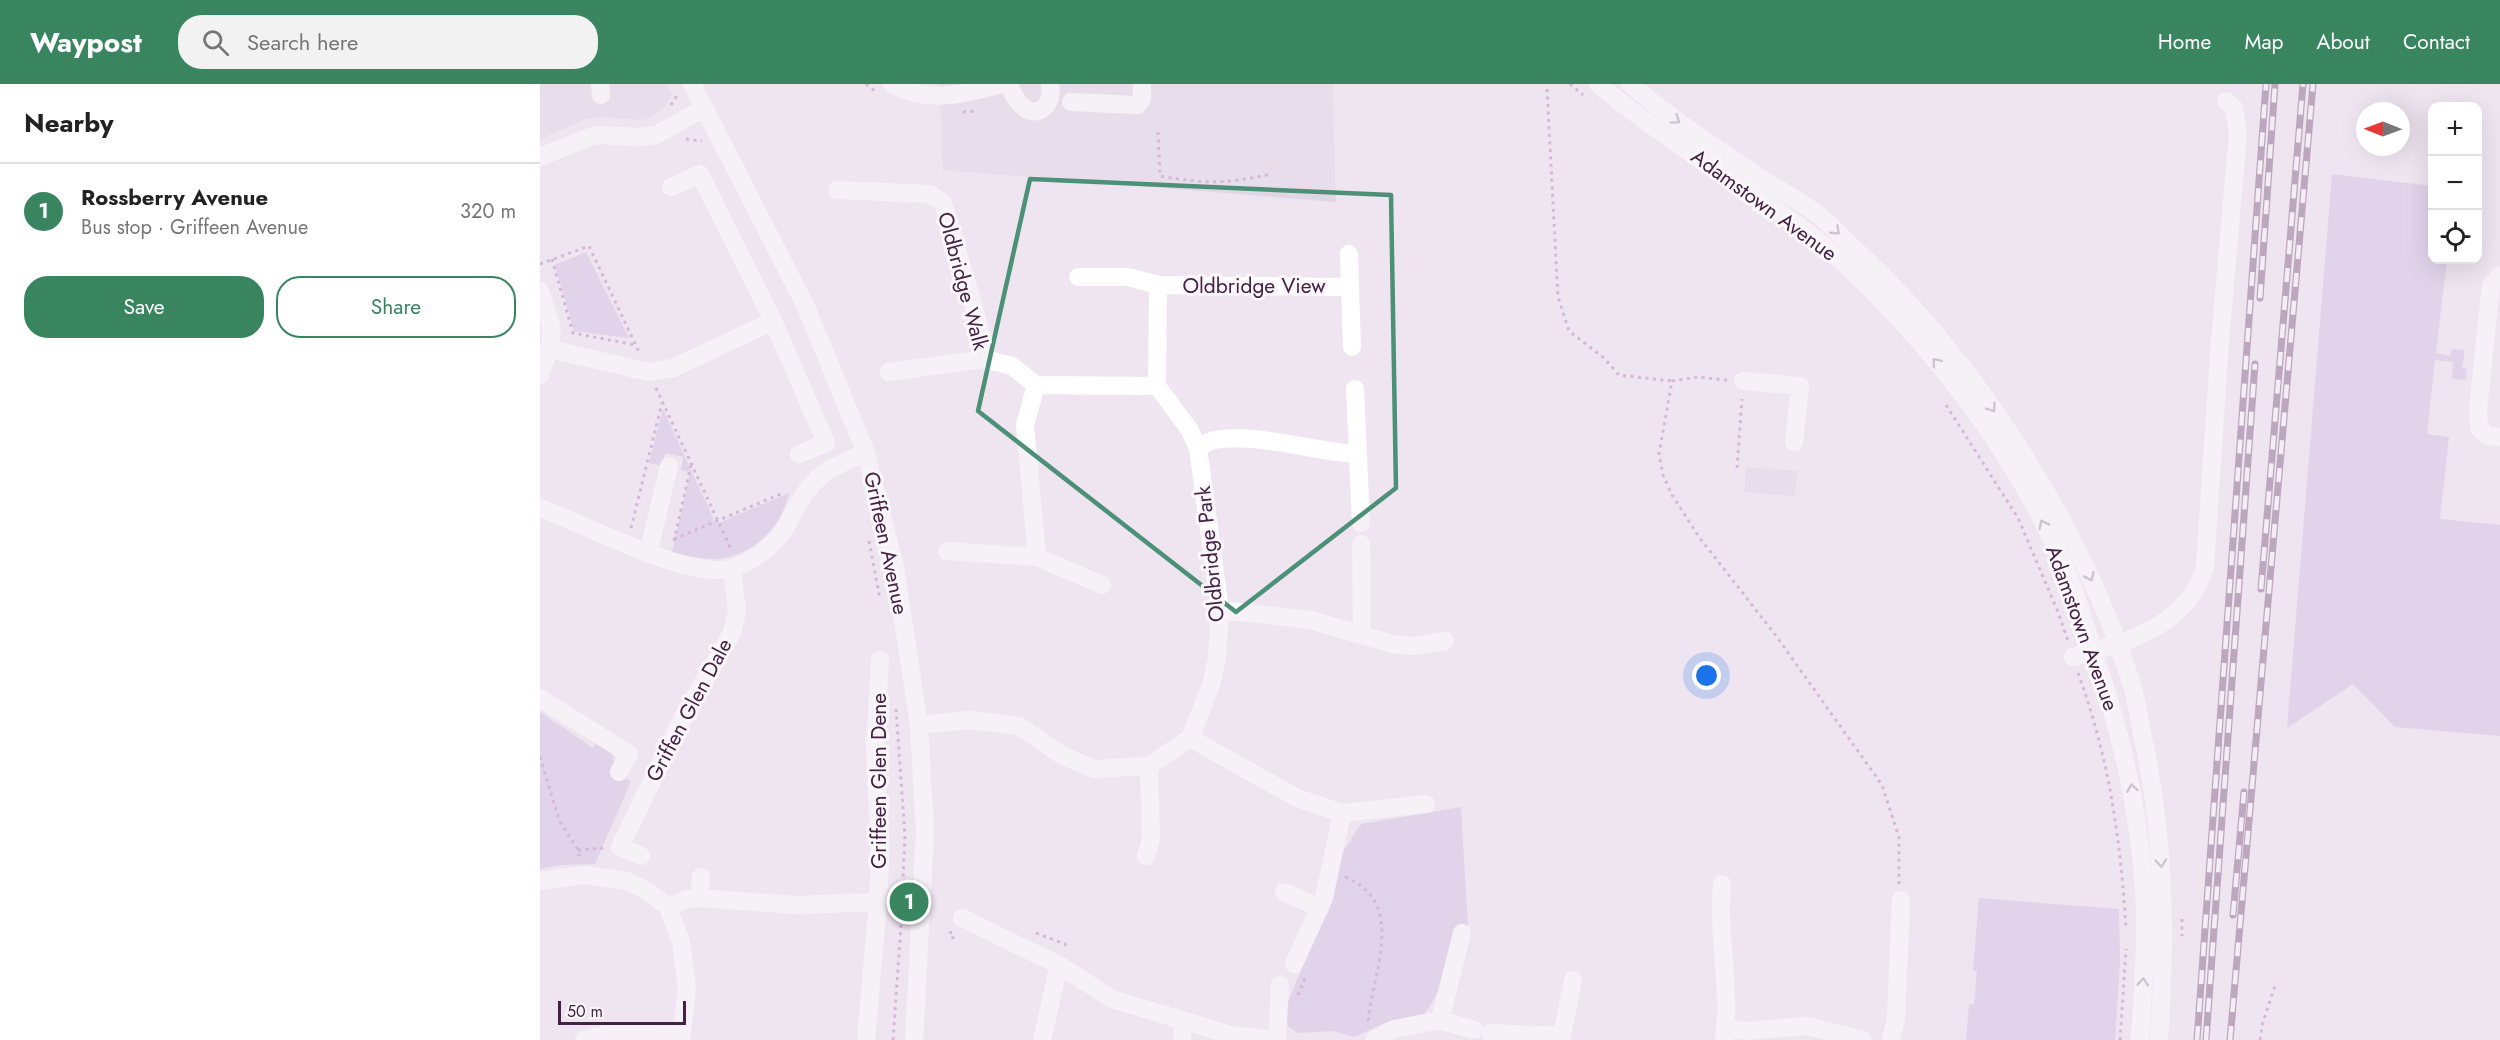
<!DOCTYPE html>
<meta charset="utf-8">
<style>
body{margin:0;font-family:Jost,sans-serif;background:#f2f2f2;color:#222}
.controls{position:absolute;right:18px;top:18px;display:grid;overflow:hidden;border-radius:12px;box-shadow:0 6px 24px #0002}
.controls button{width:54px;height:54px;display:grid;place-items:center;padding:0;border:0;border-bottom:2px solid #e0e0e0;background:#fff;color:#222;font:30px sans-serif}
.compass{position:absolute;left:1816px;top:18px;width:54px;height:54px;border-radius:50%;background:#fff;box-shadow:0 6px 24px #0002;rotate:271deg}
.scale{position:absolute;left:18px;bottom:15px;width:128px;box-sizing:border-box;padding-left:6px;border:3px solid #442145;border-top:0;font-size:16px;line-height:21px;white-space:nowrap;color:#442145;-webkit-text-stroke:4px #faf7fb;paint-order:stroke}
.you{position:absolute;left:1167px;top:592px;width:21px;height:21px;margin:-15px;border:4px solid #fff;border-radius:50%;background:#1a73e8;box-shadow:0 0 0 9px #1a73e833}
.badge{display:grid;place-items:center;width:39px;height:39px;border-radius:50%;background:#388560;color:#fff;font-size:20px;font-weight:700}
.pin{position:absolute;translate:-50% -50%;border:3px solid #fff;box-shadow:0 2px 6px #0006}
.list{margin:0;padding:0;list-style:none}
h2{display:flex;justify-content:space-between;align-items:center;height:78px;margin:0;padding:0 24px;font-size:26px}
h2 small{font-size:20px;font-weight:400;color:#767676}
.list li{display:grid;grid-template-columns:39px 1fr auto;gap:18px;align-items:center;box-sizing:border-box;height:96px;padding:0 24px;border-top:2px solid #e0e0e0}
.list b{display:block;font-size:22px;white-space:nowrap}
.list p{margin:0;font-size:20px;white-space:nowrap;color:#767676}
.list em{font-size:20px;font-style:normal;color:#767676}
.actions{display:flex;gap:12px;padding:18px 24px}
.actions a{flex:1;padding:14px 0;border:2px solid #388560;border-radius:24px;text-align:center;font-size:21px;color:#388560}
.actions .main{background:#388560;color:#fff}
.icon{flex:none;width:33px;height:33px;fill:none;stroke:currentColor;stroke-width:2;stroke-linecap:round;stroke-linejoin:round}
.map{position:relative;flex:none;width:1960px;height:956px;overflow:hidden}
header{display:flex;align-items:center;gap:36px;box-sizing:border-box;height:84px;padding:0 30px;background:#388560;color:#fff}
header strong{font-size:28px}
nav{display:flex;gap:33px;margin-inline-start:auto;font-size:21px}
.search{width:420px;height:54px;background:#f2f2f2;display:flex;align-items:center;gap:15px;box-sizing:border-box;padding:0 21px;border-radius:24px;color:#767676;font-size:22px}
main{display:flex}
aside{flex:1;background:#fff}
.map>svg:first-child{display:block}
.built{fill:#e1d6e4}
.green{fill:#d1bce3}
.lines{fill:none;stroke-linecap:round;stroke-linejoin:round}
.path{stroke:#b482b7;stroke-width:3;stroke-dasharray:3 4.5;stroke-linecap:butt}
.minor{stroke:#fff;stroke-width:18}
.rail-casing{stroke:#7f5c80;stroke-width:7}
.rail{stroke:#faf7fb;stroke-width:4.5;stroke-dasharray:14;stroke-linecap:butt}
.oneway{stroke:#ab9bab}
.marked{fill:none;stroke:#4c9078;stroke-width:4.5;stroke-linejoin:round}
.labels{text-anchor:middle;stroke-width:6;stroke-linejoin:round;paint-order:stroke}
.street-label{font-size:21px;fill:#442145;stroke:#faf7fb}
</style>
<header>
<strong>Waypost</strong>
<div class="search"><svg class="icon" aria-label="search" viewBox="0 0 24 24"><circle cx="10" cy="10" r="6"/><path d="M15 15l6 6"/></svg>Search here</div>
<nav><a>Home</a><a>Map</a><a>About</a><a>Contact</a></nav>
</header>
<main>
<aside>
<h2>Nearby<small></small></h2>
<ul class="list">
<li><span class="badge">1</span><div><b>Rossberry Avenue</b><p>Bus stop · Griffeen Avenue</p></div><em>320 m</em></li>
</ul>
<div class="actions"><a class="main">Save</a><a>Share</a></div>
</aside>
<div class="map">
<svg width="1960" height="956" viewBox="0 0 1960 956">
<rect width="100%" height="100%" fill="#eee5f0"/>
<!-- built -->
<path class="built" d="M0,0H127L132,11L125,22L114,32L103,36L64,33L47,35L0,55Z
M399,0H793L796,118L403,86Z
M1206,383L1257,387L1255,412L1204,408Z"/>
<!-- green -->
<path class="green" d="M1792,90L1892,102V176H1926L1924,178L1907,176L1896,269L1910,272L1912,265L1925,266L1922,284L1927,285L1926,296L1912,295L1913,278L1895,276L1887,350L1909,353L1900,435L1960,441V652L1855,643L1813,600L1747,644Z
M46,168L89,254L34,247L15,181Z
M123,325L176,440L249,409C242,441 217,468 184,474C169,477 148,472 132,469L150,388L141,386L143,373L125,369L123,382L109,379Z
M0,628L53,664L59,656L72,666L74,678L71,687L91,697L55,780L21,781L0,785Z
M921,723L929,860L913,862L904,898L884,931L845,939L814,953L793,947L758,949L746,941L745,925L767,872L799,774L821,740Z
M1439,814L1579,825L1580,877L1575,956H1426L1429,921L1434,920L1437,887L1433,886Z"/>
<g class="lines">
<!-- path -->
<path class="path" d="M326,0L336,8
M1030,0L1043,11
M1007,5L1018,213L1029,247L1064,274L1079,291L1132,297
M131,21L138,10
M423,28L437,27
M618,48L620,92C666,100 686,100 731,90
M146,55L162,57
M12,175L33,249L96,261
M0,180L49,162L99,268
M1187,296L1158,293L1132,297L1119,370L1123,391L1132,411L1159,453L1237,553L1342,701L1359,753V800
M116,304L192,467
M1406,321L1478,434L1518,528L1528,557
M1197,384L1202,315
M91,444L122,319
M134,455L243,409
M134,457L151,381
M329,457L340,515
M1538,589C1569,673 1581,757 1586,846
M356,625L365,752L362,817
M0,673L19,736L38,766L40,775
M38,766L63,764
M805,793C869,819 831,892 828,940
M1642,835V852
M411,847L410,853L418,855
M496,849L525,860L527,866
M758,911L766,892
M353,956L361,841
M1580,956L1586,865
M1720,956L1723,938L1736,899"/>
<!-- minor -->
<path class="minor" d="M60,0L61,11
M152,0L266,223L326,369L355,483L379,641L385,748L374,956
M352,0C389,20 423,10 462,0
M468,0C472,7 475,16 482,22C499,37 514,19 510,0
M1058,0C1094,30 1133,57 1172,83C1217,113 1264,142 1304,179C1396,266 1476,370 1526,486C1538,513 1545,542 1554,570C1579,642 1597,715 1603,792C1608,846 1603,902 1600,956
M1090,0C1131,35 1177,65 1222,95C1241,107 1263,119 1281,133C1294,144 1306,157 1319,169C1437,279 1542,443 1591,598C1596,614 1599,632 1602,649C1625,751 1626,853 1619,956
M531,18L597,21L602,15V0
M0,73L55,51L101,53L116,51L164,24
M131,103L160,90L233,237L286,359L259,370
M297,106L390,110L403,119L439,241L444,275
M1960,191L1951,201L1938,325L1939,344L1948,352L1960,353
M538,193H588L618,201L617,302
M618,201L810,203L809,170
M810,203L812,263
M0,207L12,245L9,265L109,288L133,284L233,237
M349,288L444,275L472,282L496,301
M0,291L9,265
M1203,297L1260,302L1254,358
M496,301L485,341L497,473
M815,305L821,439
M658,364C663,361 669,357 674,356C716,348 773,368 818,370
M0,424C43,439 152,498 193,484C210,479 230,464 241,450C249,440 253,426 261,415C281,385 295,382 326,369
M821,460L822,551
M407,467L497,473L562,501
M108,470L129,382
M680,526L771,536L852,560L873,562L905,557
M1533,573C1587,558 1647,543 1665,483L1680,257L1698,50L1694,24L1686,17
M0,614L89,670L79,688
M379,641L429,636L479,642L523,672L554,685L609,682L650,654L671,601L677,574L680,526L658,364L649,345L617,302L496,301
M650,654L757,714L802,729L886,720
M101,772L80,763L143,633L192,549L197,528L192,485
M606,772L611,755L609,682
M0,797L44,791L87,797L109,808L128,823L141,858L147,905L141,956
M1182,800C1177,852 1191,904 1184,956
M744,808L780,824
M159,814L161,793
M128,823L147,815L159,814L256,821L338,818
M422,834L519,881L572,915L691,951L735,956
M754,880L784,814L802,729
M900,936L934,946
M1186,944L1205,947L1267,942L1323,956
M950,949L1022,952
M44,956C78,944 106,949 141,952
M326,956L338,818L340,779L335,662L340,576
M502,956L519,881
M642,956L643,938
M737,956L740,901
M834,956L854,945L900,936L922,849
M1021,956L1033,896
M1351,956L1356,934L1361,816"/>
<!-- rail casing -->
<g class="rail-casing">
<path id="rail" d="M1720,214L1735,0
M1721,505L1763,0
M1693,831L1704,708
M1657,956L1726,0
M1666,956L1715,280
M1690,956L1773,0"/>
</g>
<!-- rail -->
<use href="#rail" class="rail"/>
</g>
<!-- one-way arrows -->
<defs><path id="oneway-chevron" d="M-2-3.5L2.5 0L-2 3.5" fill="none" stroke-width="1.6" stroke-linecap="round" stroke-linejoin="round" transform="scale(1.5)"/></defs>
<g class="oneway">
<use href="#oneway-chevron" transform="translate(1136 36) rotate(35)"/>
<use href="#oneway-chevron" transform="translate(1296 147) rotate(43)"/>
<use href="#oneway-chevron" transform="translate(1396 278) rotate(-130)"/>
<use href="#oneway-chevron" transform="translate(1452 324) rotate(55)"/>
<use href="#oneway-chevron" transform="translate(1503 440) rotate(-116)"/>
<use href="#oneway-chevron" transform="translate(1550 493) rotate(66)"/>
<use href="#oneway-chevron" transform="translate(1592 704) rotate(-100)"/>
<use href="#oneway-chevron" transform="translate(1621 779) rotate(85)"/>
<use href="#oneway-chevron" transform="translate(1603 898) rotate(-86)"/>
</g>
<!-- marked area -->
<path d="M0 0H1960V956H0ZM490,95L851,111L856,404L696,528L438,327Z" fill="#eee5f0" fill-opacity=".55" fill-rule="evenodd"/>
<path class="marked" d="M490,95L851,111L856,404L696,528L438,327Z"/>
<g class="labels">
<!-- street labels -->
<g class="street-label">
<text transform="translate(1224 121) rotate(36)" y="7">Adamstown Avenue</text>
<text transform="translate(423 197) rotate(75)" y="7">Oldbridge Walk</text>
<text x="714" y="209">Oldbridge View</text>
<text transform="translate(346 459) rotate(78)" y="7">Griffeen Avenue</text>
<text transform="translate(670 470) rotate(-96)" y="7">Oldbridge Park</text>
<text transform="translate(1542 544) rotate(70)" y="7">Adamstown Avenue</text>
<text transform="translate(149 626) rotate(-62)" y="7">Griffen Glen Dale</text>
<text transform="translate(339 697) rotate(-90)" y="7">Griffeen Glen Dene</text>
</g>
</g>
</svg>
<div class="controls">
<button>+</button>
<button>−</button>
<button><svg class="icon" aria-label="locate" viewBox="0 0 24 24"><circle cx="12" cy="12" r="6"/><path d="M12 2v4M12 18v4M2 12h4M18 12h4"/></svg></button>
</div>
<svg class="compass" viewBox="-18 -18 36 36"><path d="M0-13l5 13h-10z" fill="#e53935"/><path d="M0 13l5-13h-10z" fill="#767676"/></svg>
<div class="scale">50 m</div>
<div class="you"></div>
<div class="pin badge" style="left:369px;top:818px">1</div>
</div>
</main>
